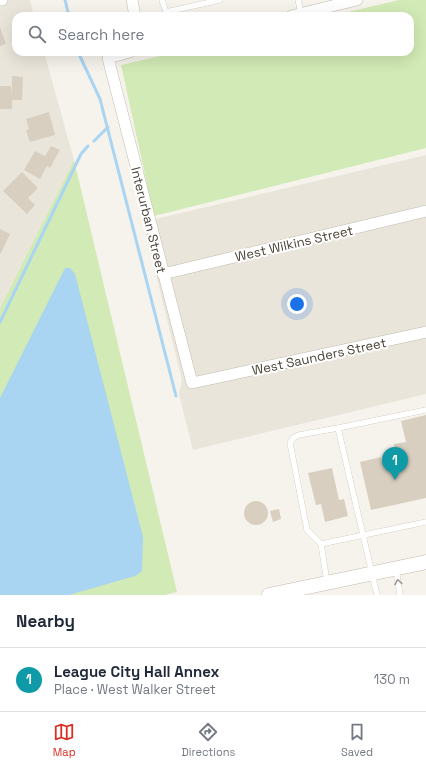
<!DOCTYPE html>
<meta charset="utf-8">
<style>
body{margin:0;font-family:"Space Grotesk",sans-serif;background:#f2f2f3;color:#1f2937}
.you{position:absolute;left:297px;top:304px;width:14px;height:14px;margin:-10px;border:3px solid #fff;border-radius:50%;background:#1a73e8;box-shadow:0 0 0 6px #1a73e833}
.badge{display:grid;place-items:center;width:26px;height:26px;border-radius:50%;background:#d93025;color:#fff;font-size:13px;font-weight:700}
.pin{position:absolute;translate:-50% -33px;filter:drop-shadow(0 1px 2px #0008)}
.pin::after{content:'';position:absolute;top:21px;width:14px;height:12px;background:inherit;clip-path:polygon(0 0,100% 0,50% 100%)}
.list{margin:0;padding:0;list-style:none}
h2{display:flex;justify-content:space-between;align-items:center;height:52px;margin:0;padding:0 16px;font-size:17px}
h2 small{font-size:13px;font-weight:400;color:#747a83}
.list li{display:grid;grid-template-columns:26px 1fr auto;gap:12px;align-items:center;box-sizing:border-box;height:64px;padding:0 16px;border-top:1px solid #e0e1e3}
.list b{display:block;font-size:15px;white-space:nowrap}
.list p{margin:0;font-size:13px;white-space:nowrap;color:#747a83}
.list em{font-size:13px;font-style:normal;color:#747a83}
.icon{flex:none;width:22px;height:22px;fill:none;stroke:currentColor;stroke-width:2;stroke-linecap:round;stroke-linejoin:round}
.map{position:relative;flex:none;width:426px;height:595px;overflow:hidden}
.search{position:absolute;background:#fff;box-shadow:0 4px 16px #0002;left:12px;right:12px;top:12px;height:44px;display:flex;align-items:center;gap:10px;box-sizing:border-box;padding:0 14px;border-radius:12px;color:#747a83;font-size:15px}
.sheet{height:116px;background:#fff}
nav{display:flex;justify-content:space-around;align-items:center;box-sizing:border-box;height:56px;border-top:1px solid #e0e1e3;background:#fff;font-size:11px;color:#747a83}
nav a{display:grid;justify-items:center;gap:2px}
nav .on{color:#d93025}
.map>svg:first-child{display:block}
.residential{fill:#eae5da}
.green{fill:#d2eab5}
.water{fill:#a9d4f2}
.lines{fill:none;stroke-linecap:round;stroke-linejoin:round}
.stream{stroke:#a9d4f2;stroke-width:3}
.building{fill:#d8cfc1}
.service-casing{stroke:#c2bbae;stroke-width:6}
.minor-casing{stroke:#c2bbae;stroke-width:12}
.tertiary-casing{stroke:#c2bbae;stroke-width:15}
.service{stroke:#fff;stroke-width:5.5}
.minor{stroke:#fff;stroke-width:11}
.tertiary{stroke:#fff;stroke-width:14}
.oneway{stroke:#9c9892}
.labels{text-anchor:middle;stroke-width:4;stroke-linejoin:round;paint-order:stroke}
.street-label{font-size:13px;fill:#4b4439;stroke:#fff}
</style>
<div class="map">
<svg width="426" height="595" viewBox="0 0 426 595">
<rect width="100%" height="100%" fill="#f6f3ec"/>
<!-- residential -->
<path class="residential" d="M0,0H30L34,16H16V52H44L74,160L0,308Z
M426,155V394L193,450L179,394L182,380L143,222Z"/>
<!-- green -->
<path class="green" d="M399,0H426V148L154,216L121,65L178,52H410V16H331Z
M74,160L177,592L165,595H2L0,593V308Z"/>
<!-- water -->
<path class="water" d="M65,268H70L75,274L143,537L142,571L135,576L69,595H0V398Z"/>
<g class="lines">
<!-- stream -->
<path class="stream" d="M65,0L69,16
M78,52L100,99L176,396
M94,141L108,127
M0,322L81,154L88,146"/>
</g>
<!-- building -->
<path class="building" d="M0,27L6,44L0,46Z
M12,76L23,77L22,100H12V109H0V86H11L12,95Z
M49,112L55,135L30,142L26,130L29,129L26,119Z
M51,146L60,150L50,168L47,166L40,179L24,170L35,151L45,156Z
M22,172L38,188L28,198L35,205L27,214L3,191Z
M0,229L10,234L1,253H0Z
M426,415V498L371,510L360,462L381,457L382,462L397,459L394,444L406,442L401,421Z
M332,468L339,500L344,499L348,516L325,522L321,504L316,505L308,473Z
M244 513a12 12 0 1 1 24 0a12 12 0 1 1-24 0Z
M279,509L281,519L273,522L270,511Z"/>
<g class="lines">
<!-- service casing -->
<g class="service-casing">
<path id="service" d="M162,0L166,12L220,0
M298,0L301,13
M321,544L307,530L290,443L293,438L299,435L338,428
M396,569L400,595
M327,582L321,544L426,522
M377,595L338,428L426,410"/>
</g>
<!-- minor casing -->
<g class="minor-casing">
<path id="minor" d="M0,0H2
M132,0L135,16
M291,16L357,0
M130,52L108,58L192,383L426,332
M163,274L426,211"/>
</g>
<!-- tertiary casing -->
<g class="tertiary-casing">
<path id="tertiary" d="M269,595L426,562"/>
</g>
<!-- service -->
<use href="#service" class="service"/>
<!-- minor -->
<use href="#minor" class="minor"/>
<!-- tertiary -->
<use href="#tertiary" class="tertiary"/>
</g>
<!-- one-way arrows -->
<defs><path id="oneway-chevron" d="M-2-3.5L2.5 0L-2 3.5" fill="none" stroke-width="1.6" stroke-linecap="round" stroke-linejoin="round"/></defs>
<use class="oneway" href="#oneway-chevron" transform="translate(398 582) rotate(-99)"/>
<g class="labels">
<!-- street labels -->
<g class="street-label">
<text transform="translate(149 220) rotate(76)" y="5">Interurban Street</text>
<text transform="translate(294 243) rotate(-13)" y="5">West Wilkins Street</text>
<text transform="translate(319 356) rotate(-12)" y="5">West Saunders Street</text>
</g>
</g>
</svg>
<div class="you"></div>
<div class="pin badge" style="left:395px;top:480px;background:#0f9aa8">1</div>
<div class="search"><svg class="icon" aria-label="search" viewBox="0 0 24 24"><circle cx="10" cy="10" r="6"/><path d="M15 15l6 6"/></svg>Search here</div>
</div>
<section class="sheet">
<h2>Nearby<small></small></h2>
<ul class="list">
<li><span class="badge" style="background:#0f9aa8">1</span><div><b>League City Hall Annex</b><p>Place · West Walker Street</p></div><em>130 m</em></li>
</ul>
</section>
<nav>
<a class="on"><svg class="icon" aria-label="map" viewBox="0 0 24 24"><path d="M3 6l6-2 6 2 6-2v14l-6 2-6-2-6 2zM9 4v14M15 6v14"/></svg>Map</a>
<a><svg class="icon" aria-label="directions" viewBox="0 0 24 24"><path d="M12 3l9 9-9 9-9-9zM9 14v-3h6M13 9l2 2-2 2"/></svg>Directions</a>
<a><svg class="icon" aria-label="saved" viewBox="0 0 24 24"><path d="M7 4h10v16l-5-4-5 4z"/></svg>Saved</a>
</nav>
